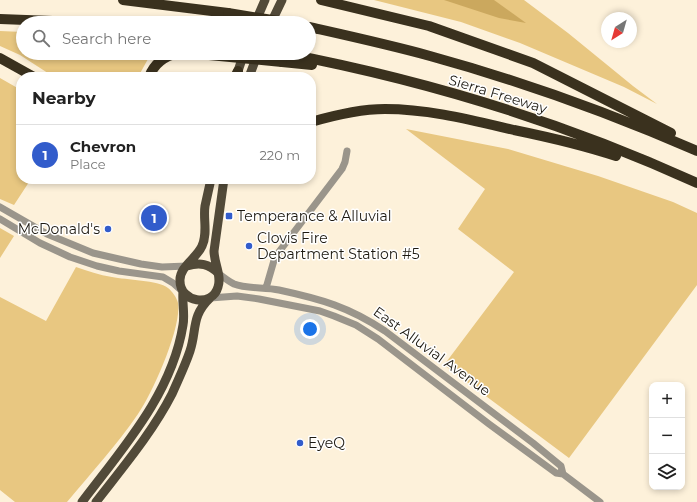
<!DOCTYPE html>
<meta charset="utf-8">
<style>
body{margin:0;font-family:Montserrat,sans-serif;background:#f2f2f2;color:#222}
.controls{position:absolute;right:12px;bottom:12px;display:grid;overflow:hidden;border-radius:8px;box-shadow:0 2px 6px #0003}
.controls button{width:36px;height:36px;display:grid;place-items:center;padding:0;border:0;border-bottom:1px solid #e0e0e0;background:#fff;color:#222;font:20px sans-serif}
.compass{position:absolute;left:601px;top:12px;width:36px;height:36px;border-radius:50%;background:#fff;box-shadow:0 2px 6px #0003;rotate:217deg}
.you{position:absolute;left:310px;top:329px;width:14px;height:14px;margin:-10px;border:3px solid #fff;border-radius:50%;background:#1a73e8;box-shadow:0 0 0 6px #1a73e833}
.badge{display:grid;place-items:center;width:26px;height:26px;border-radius:50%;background:#325ccb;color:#fff;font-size:13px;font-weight:700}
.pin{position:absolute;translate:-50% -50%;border:2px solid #fff;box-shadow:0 1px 4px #0006}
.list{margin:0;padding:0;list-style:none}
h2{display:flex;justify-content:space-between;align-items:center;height:52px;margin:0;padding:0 16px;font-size:17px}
h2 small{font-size:13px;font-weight:400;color:#767676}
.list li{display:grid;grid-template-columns:26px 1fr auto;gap:12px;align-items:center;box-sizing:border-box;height:60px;padding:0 16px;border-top:1px solid #e0e0e0}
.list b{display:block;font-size:15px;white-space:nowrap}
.list p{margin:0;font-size:13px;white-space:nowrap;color:#767676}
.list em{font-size:13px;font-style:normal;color:#767676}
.icon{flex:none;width:22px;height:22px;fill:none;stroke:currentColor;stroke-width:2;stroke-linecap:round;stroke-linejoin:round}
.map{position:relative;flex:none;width:697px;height:502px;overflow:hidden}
.search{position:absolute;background:#fff;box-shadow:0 2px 6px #0003;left:16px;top:16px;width:300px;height:44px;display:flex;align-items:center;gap:10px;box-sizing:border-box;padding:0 14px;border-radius:22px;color:#767676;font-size:15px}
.panel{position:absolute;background:#fff;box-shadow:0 2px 6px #0003;left:16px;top:72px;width:300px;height:112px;border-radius:16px}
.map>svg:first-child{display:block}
.green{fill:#e8c781}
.water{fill:#cba85e}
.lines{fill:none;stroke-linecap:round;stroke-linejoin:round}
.minor{stroke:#9a958b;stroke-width:7}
.major{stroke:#524a39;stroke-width:9}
.highway{stroke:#3a311e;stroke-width:10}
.highway-bridge{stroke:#3a311e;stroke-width:10}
.poi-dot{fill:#325ccb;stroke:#fff;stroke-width:1.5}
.labels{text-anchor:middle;stroke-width:3;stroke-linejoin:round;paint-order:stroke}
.street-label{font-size:14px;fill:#1d1910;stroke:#fff}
.poi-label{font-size:14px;fill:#1d1910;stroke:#fff;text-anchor:start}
</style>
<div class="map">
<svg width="697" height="502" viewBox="0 0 697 502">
<rect width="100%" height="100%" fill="#fdf1da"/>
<!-- green -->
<path class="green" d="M374,0H524L568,33L633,86L657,104L624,87L520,43L461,22Z
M0,31L23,32V53H155L148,59L138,77H54L20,55L0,46Z
M0,78L21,90V179H31L14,205L0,199Z
M406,129L508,149L598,176L673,202L697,213V285L569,458L444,365L514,272L458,229L485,189Z
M0,228L14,236L0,258Z
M76,267C88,271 99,275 112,277C126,280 158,280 168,288C172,291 177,298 178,303C182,327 152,394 138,414C117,445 91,473 67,502H15L0,490V297L46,321Z"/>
<!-- water -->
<path class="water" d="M444,0H494L526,23L499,18Z"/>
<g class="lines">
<!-- minor -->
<path class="minor" d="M0,207L47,234L93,253L141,264L162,267L187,266
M0,219L40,243L70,257L97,266L119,271L163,277L173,283L183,292
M218,273C223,277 228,281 234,284C246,289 265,287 279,290C321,299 349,307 385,331L533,443L561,466L563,474
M266,288L275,257L342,169L345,162L347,151
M210,298L237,296L259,299L320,311L334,316L356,325L378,339L489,424L556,473L563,474L600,502"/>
<!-- major -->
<path class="major" d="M255,23L265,0
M271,23L282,0
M236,77L244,53
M249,77L258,53
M211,179C209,188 207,197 205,206C203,219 208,233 202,246C197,258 179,267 180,281C180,302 212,308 218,287C222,276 214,263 214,251L224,179
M187,266C200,262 209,264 218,273
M82,502C122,449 172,394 183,325C185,314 182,303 183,292
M96,502C123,467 152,433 172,394C178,380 185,366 190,351C197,330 191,316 210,298"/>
<!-- highway -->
<path class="highway" d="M123,0L228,13
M321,0L429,26L533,63L671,133
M0,19L105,23
M309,27C349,36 390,45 430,56C521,81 610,113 697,151
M188,53L209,55
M283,53C425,80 566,123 697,183
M0,58L34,77
M282,62L312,65
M149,77C154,64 164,56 178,53
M235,77L238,71
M311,122C335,115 361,109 385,109C429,109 471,120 514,130C548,137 583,145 616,156"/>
<!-- highway-bridge -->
<path class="highway-bridge" d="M228,13L291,23
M209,55L282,62"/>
</g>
<!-- markers -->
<g class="poi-dot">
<rect x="225" y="212" width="8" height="8" rx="2"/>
<circle cx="108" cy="229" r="4"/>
<circle cx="249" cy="246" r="4"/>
<circle cx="300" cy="443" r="4"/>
</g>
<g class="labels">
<!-- street labels -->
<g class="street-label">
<text transform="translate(498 94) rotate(17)" y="5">Sierra Freeway</text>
<text transform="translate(432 351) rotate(36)" y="5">East Alluvial Avenue</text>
</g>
<!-- poi labels -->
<g class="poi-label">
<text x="237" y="221">Temperance &amp; Alluvial</text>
<text x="100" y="234" text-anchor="end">McDonald's</text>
<text x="257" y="243">Clovis Fire<tspan x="257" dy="16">Department Station #5</tspan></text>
<text x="308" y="448">EyeQ</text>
</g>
</g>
</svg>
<div class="controls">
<button>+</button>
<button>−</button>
<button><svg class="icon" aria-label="layers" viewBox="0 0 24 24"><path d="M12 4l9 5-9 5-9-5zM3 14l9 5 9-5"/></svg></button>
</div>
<svg class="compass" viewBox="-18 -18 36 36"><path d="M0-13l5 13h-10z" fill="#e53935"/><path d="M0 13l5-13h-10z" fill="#767676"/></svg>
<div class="you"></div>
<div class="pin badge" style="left:154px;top:218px">1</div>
<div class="search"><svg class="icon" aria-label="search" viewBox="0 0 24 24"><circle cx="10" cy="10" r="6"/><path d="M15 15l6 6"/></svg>Search here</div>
<section class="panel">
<h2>Nearby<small></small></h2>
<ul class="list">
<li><span class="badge">1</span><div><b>Chevron</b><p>Place</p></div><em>220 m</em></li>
</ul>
</section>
</div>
